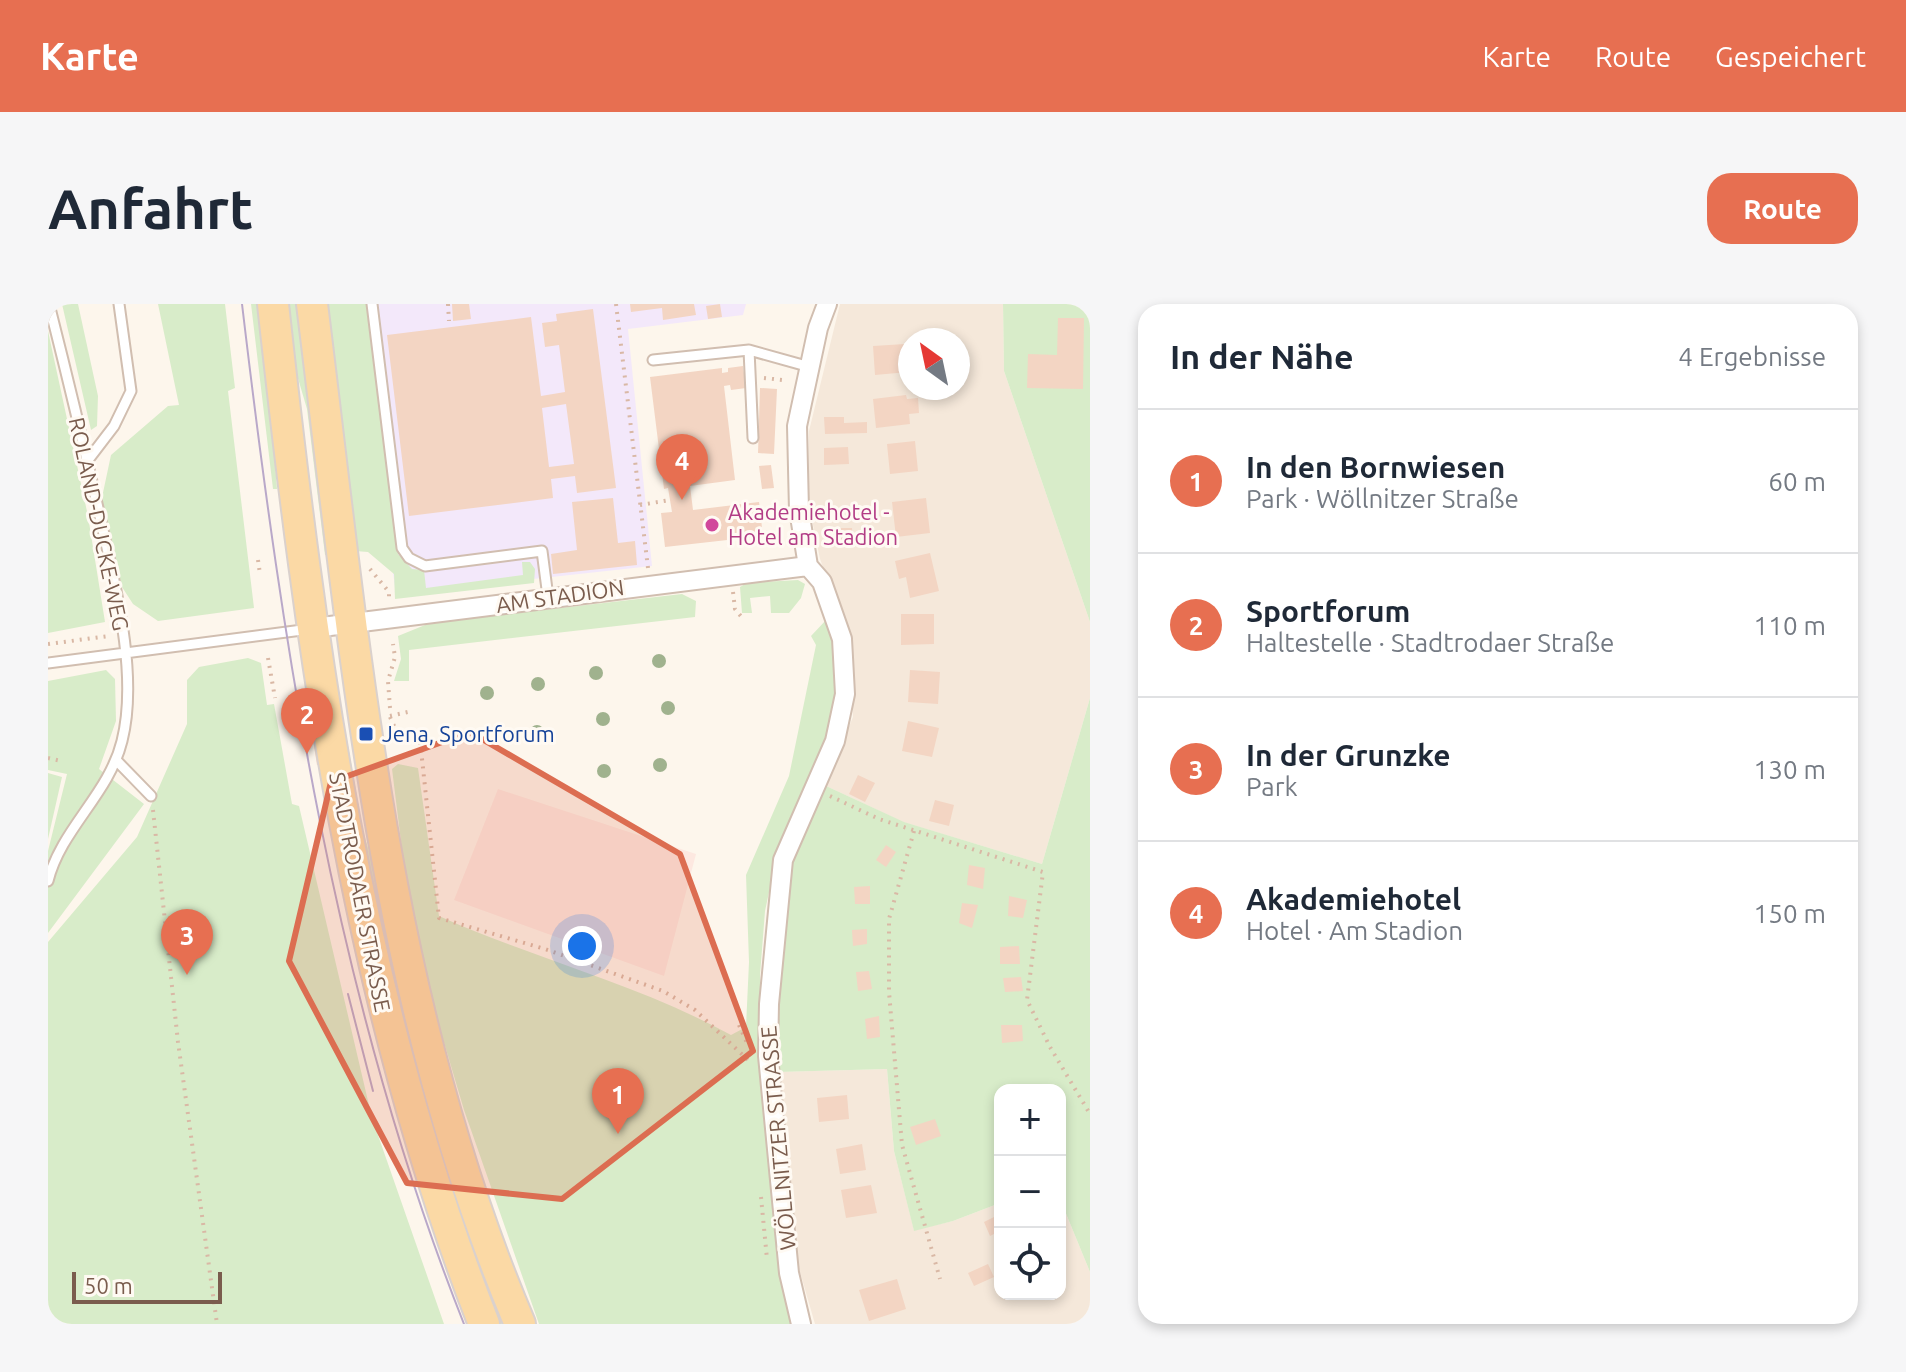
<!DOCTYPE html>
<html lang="de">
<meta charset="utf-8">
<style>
body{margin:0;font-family:Ubuntu,sans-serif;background:#f6f6f7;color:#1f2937}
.controls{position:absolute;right:24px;bottom:24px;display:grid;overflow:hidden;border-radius:16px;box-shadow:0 4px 12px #0003}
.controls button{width:72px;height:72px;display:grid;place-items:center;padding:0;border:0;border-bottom:2px solid #e0e1e3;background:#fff;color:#1f2937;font:40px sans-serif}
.compass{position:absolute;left:850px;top:24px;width:72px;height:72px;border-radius:50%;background:#fff;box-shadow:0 4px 12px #0003;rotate:327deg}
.scale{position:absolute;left:24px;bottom:20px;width:150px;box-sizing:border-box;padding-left:8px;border:4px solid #7a5c4d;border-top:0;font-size:22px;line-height:28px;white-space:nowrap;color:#7a5c4d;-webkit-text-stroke:6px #fffaf3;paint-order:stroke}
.you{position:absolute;left:534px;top:642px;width:28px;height:28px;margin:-20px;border:6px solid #fff;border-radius:50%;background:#1a73e8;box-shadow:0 0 0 12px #1a73e833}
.badge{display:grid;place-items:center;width:52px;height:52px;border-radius:50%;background:#e76f51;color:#fff;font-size:26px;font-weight:700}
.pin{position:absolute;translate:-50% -66px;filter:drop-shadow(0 2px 4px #0008)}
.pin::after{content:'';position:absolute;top:42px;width:28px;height:24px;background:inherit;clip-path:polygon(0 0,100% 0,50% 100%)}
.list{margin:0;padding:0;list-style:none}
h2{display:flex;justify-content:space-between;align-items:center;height:104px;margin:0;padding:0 32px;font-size:34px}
h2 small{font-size:26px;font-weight:400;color:#747a83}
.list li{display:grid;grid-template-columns:52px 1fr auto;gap:24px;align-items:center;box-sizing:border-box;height:144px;padding:0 32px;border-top:2px solid #e0e1e3}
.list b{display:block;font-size:30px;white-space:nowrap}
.list p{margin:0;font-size:26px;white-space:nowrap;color:#747a83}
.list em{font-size:26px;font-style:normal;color:#747a83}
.icon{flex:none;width:44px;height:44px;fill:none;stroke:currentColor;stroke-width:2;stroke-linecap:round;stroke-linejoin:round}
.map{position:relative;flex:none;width:1042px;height:1020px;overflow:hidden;border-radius:24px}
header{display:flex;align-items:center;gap:48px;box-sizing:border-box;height:112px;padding:0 40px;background:#e76f51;color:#fff}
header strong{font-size:38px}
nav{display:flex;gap:44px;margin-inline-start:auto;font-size:28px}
.intro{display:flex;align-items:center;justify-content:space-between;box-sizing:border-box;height:192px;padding:0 48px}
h1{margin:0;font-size:56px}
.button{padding:20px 36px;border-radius:24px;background:#e76f51;color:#fff;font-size:28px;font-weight:700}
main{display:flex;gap:48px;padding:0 48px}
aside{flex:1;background:#fff;border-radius:24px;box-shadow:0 4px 12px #0003}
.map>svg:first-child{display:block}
.residential{fill:#f5e8da;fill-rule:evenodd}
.commercial{fill:#fde8e0}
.education{fill:#f3e8fa}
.green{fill:#d8ecc9}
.building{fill:#f3d5c3;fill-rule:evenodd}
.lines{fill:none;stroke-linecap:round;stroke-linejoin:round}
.lane-casing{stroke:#d1beb0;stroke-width:13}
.street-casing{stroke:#d1beb0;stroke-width:22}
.primary-casing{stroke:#dad1cd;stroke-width:34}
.path{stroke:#d9b8a5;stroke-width:4;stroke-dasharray:2 6;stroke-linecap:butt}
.lane{stroke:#fff;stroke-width:9}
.street{stroke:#fff;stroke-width:18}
.primary{stroke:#fbd9a5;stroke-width:30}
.tram{stroke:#b9a8c9;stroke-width:2}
.tree{fill:#a0b28e}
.marked{fill:#dc6d51;fill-opacity:0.2;stroke:#dc6d51;stroke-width:6;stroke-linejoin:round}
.hotel-dot{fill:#d1479c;stroke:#fffaf3;stroke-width:3}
.transit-dot{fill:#1a4fb4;stroke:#fffaf3;stroke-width:3}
.labels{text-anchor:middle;stroke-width:6;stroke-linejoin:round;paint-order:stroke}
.hotel-label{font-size:22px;fill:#b23c85;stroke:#fffaf3;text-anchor:start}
.street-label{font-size:22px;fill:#7a5c4d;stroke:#fffaf3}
.transit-label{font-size:22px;fill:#164399;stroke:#fffaf3;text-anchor:start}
</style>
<header>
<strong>Karte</strong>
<nav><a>Karte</a><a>Route</a><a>Gespeichert</a></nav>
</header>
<div class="intro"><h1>Anfahrt</h1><a class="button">Route</a></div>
<main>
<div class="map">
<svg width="1042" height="1020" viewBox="0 0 1042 1020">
<rect width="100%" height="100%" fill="#fdf6ec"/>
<!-- residential -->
<path class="residential" d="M792,0H955L956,67L1042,318V394L994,560L855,518L776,481L805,413L802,334L772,255L760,196L761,127ZM862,36H910V84H862Z
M839,765L846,847L866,926L905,917L952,899V990H1012V895L1042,968V1020H767L750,961L730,768Z"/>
<!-- commercial -->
<path class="commercial" d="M450,485L648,550L616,672L406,596Z"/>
<!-- education -->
<path class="education" d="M307,0H698L695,11L580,25L604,262L348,290Z"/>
<!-- green -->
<path class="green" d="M14,0H30L50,92L49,122L43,126Z
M110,0H177L187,84L180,87L206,304L110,317L85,300L74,283L53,198L63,151L120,102L131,101Z
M203,0H215L229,185H225Z
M240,0H251L282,250L277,251L259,105L249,71Z
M275,0H318L350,250L364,265L376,266L378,284L475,271L474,258H482L487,265L486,279L347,295L346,270L320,248L307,247Z
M955,0H1042V318L956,67Z
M0,27L40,212L57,318L0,329Z
M750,276L757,280L753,294L741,309H723L722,292L702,294L704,309H694L692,283L699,279Z
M634,290L648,297L647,313L361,346V377H346L353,355L350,332L382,319Z
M779,315C790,352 792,389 783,427L728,555L717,607L712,671L714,725L748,1020H491L416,806L361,620L363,618L344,465L350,460L370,464L391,612C487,655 590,680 683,731L698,723L701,658L698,571L741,472L768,341L763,332Z
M200,354L213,359L219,401L226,400L244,500L251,502L324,814L396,1020H0V638L89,533L139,420V376L151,363Z
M58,366L67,375L68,417L51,465L96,500L0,629V547L19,470L0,466V377Z
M291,390L315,527L462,1020H451L419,937L382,819L339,666L288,391Z
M1042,394V968L1012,895V786H952V899L905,917L866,927L846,847L839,765L730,768C728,700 724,605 747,542C755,521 767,501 776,481L856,518L994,560Z
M0,469L14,473L0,535Z"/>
<!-- building -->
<path class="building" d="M404,0H421L423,15L405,17Z
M582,0H646L648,11L615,16L614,4L583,8Z
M672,0L674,13L660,15L658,2Z
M545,5L568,184L529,189L527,172L503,175L505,194L361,212L339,31L483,13L493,92L517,88L511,41L497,43L494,19L509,17L508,10ZM518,100L526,160L501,163L494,104Z
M1010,14H1036L1035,85L979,84L980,50L1009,51Z
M857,40L860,68L827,71L825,42Z
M695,62L698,84L683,86L682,81L676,82L687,176L642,182L645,206L711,198L715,232L617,243L613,209L624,208L620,184L616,185L602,73L674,64V69L680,68V64Z
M712,84L729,85L726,150L710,149Z
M858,91L859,95L870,94L871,109L861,110L862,120L828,124L825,95Z
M776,113H796V119L819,118V129L777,130Z
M867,137L870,167L842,170L839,140Z
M800,143L801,160L776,161V144Z
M723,161L726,184L714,185L711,162Z
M565,194L570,239L587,237L589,261L505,270L503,250L529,246L524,198Z
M878,194L882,229L848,233L844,198Z
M785,224H804L805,242H786Z
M882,249L891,287L862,294L858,273L851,275L847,257Z
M853,310H886V340L853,341Z
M862,366L892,368L890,400L860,398Z
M860,417L891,424L884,453L854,447Z
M265,436H269L273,460L269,461Z
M810,471L827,479L817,498L801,490Z
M887,496L906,501L901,522L881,517Z
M838,541L848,548L838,563L828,556Z
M921,561L937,564L935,585L919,581Z
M822,582V600H807L806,583Z
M961,592L979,596L975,614L960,612Z
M914,599L930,601L924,624L911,619Z
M819,625V640L805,642L804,626Z
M971,642L972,660H952V643Z
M821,667L824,685L810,687L808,668Z
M973,673L975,687L957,688L955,674Z
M831,712L832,733L819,735L817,715Z
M953,721H974L975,737L954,739Z
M799,791L801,815L771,818L769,794Z
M887,815L893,832L868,841L862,823Z
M814,840L818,866L792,870L788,845Z
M823,881L829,909L798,914L793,886Z
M952,910V927L942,932L936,918Z
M940,960L946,973L926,982L920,969Z
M849,975L858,1005L821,1017L811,986Z"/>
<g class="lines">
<!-- lane casing -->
<g class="lane-casing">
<path id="lane" d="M324,0L354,244L361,254L377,262L494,247L500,293
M701,46L705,134
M605,56L701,46L762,63
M40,156L66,122L83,87L71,0
M0,359L262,325
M68,456L103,492
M0,577C13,525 61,490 74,437C90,374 69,288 55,226C38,150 20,75 1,0"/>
</g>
<!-- street casing -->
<g class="street-casing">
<path id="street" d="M266,324L760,262
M753,1020L741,969L720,752L721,700L735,556L787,437L797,390L794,335L774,278L760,262L751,206L749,122L770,24L779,0"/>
</g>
<!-- primary casing -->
<g class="primary-casing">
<path id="primary" d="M225,0C263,346 308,694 436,1020
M264,0C307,344 335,698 472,1020"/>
</g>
<!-- path -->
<path class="path" d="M400,0L401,17
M568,0L600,264
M716,74L734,76
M592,201L622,196
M210,256L212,270
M322,265L341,288V297
M685,288L687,305L696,316
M0,340L61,332
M220,354L227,394
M342,404L340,377L347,353L345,340
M342,412L364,407
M342,413L353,437L372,436L391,614L497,645L615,687L647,706L701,757
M0,454L13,457
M782,492L831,515L995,568L979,696L1002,743L1042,810
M105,506L130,738L169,1020
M866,527L841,615V688L854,841L892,975
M691,721L700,741
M713,893L719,955"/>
<!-- lane -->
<use href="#lane" class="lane"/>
<!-- street -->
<use href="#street" class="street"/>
<!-- primary -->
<use href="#primary" class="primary"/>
<!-- tram -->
<path class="tram" d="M194,0C235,346 287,695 416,1020
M300,690L325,787"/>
</g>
<!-- trees -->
<g class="tree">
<circle cx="611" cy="357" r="7"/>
<circle cx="548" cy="369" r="7"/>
<circle cx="490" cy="380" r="7"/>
<circle cx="439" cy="389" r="7"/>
<circle cx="620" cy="404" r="7"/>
<circle cx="555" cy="415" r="7"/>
<circle cx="489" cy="428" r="7"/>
<circle cx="612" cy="461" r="7"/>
<circle cx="556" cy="467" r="7"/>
</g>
<!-- marked area -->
<path class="marked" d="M422,428L632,550L705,747L514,895L359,879L241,657L283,478Z"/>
<!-- markers -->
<circle class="hotel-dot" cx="664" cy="221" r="8"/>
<rect class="transit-dot" x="310" y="422" width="16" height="16" rx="4"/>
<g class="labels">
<!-- hotel labels -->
<g class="hotel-label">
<text x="680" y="216">Akademiehotel -<tspan x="680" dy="25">Hotel am Stadion</tspan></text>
</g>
<!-- street labels -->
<g class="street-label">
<text transform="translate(51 220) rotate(78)" y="8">ROLAND-DUCKE-WEG</text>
<text transform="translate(512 292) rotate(-8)" y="8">AM STADION</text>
<text transform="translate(312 588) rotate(79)" y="8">STADTRODAER STRASSE</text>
<text transform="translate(730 834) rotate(-95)" y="8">WÖLLNITZER STRASSE</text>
</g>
<!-- transit labels -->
<g class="transit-label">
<text x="334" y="438">Jena, Sportforum</text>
</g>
</g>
</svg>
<div class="controls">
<button>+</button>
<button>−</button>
<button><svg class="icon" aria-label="locate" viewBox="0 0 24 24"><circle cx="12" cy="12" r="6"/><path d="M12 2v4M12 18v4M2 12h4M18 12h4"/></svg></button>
</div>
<svg class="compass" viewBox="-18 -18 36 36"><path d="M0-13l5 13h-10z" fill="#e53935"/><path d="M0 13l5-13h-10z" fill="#747a83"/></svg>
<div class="scale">50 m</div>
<div class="you"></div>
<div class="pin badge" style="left:570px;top:830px">1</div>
<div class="pin badge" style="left:259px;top:450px">2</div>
<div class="pin badge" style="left:139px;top:671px">3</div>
<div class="pin badge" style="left:634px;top:196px">4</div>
</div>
<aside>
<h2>In der Nähe<small>4 Ergebnisse</small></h2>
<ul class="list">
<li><span class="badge">1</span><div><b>In den Bornwiesen</b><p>Park · Wöllnitzer Straße</p></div><em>60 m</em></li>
<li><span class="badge">2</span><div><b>Sportforum</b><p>Haltestelle · Stadtrodaer Straße</p></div><em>110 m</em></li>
<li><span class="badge">3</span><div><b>In der Grunzke</b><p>Park</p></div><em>130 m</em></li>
<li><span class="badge">4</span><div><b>Akademiehotel</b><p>Hotel · Am Stadion</p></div><em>150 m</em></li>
</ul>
</aside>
</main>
